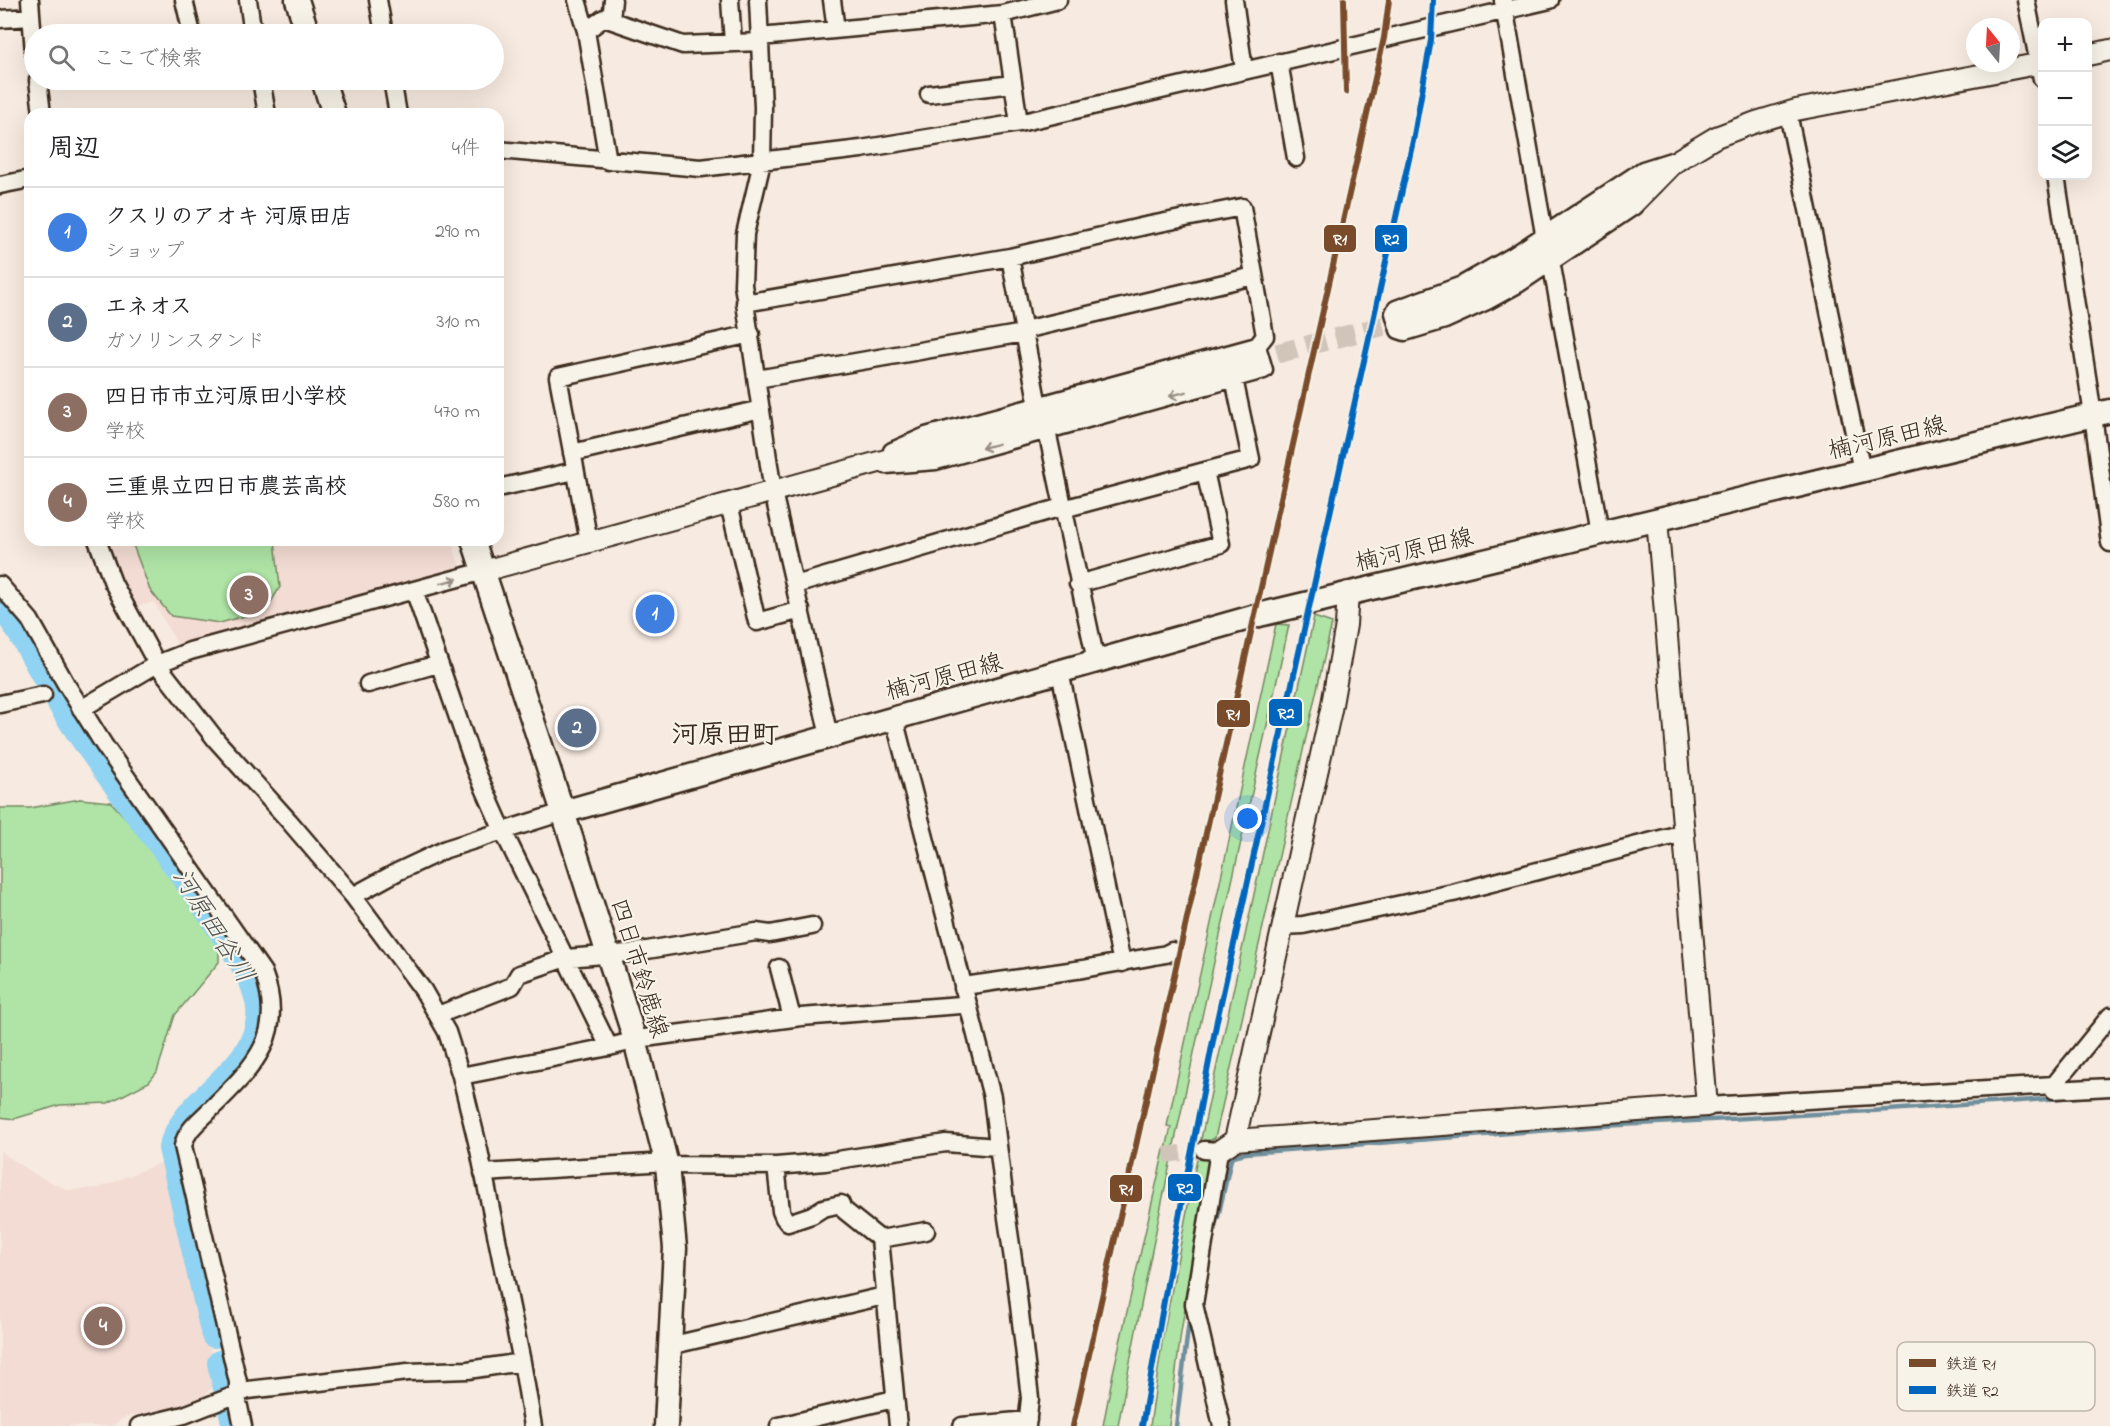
<!DOCTYPE html>
<html lang="ja">
<meta charset="utf-8">
<style>
body{margin:0;font-family:"Indie Flower","Klee One",sans-serif;background:#f2f2f2;color:#202124}
.controls{position:absolute;right:18px;top:18px;display:grid;overflow:hidden;border-radius:12px;box-shadow:0 6px 24px #0002}
.controls button{width:54px;height:54px;display:grid;place-items:center;padding:0;border:0;border-bottom:2px solid #e0e0e0;background:#fff;color:#202124;font:30px sans-serif}
.compass{position:absolute;left:1966px;top:18px;width:54px;height:54px;border-radius:50%;background:#fff;box-shadow:0 6px 24px #0002;rotate:342deg}
.you{position:absolute;left:1248px;top:819px;width:21px;height:21px;margin:-15px;border:4px solid #fff;border-radius:50%;background:#1a73e8;box-shadow:0 0 0 9px #1a73e833}
.badge{display:grid;place-items:center;width:39px;height:39px;border-radius:50%;background:#0b8043;color:#fff;font-size:20px;font-weight:700}
.pin{position:absolute;translate:-50% -50%;border:3px solid #fff;box-shadow:0 2px 6px #0006}
.list{margin:0;padding:0;list-style:none}
h2{display:flex;justify-content:space-between;align-items:center;height:78px;margin:0;padding:0 24px;font-size:26px}
h2 small{font-size:20px;font-weight:400;color:#757577}
.list li{display:grid;grid-template-columns:39px 1fr auto;gap:18px;align-items:center;box-sizing:border-box;height:90px;padding:0 24px;border-top:2px solid #e0e0e0}
.list b{display:block;font-size:22px;white-space:nowrap}
.list p{margin:0;font-size:20px;white-space:nowrap;color:#757577}
.list em{font-size:20px;font-style:normal;color:#757577}
.icon{flex:none;width:33px;height:33px;fill:none;stroke:currentColor;stroke-width:2;stroke-linecap:round;stroke-linejoin:round}
.map{position:relative;flex:none;width:2110px;height:1426px;overflow:hidden}
.search{position:absolute;background:#fff;box-shadow:0 6px 24px #0002;left:24px;top:24px;width:480px;height:66px;display:flex;align-items:center;gap:15px;box-sizing:border-box;padding:0 21px;border-radius:33px;color:#757577;font-size:22px}
.panel{position:absolute;background:#fff;box-shadow:0 6px 24px #0002;left:24px;top:108px;width:480px;height:438px;border-radius:18px}
.map>svg:first-child{display:block}
.built{fill:#f3dcd3}
.green{fill:#afe4a6;stroke:#758762;stroke-width:1.5}
.lines{fill:none;stroke-linecap:round;stroke-linejoin:round}
.stream{stroke:#6f8f9d;stroke-width:4.5}
.river{stroke:#91d3f2;stroke-width:26}
.minor-tunnel{stroke:#d1c4b9;stroke-width:16;stroke-dasharray:16 8;stroke-linecap:butt}
.tertiary-tunnel{stroke:#d1c4b9;stroke-width:20;stroke-dasharray:20 10;stroke-linecap:butt}
.minor-casing{stroke:#3b2a1e;stroke-width:21}
.tertiary-casing{stroke:#3b2a1e;stroke-width:24}
.secondary-casing{stroke:#3b2a1e;stroke-width:27}
.minor{stroke:#f7f3e8;stroke-width:16}
.tertiary{stroke:#f7f3e8;stroke-width:20}
.secondary{stroke:#f7f3e8;stroke-width:22}
.rail-1-casing{stroke:#f7f3e8;stroke-width:10}
.rail-2-casing{stroke:#f7f3e8;stroke-width:10}
.rail-1{stroke:#7a4b2a;stroke-width:6}
.rail-2{stroke:#0065bd;stroke-width:6}
.oneway{stroke:#998e83}
.labels{text-anchor:middle;stroke-width:4.5;stroke-linejoin:round;paint-order:stroke}
.street-label{font-size:24px;fill:#3b2a1e;stroke:#f7f3e8}
.water-label{font-size:26px;font-style:italic;fill:#505453;stroke:#f7f3e8}
.quarter-label{font-size:27px;font-weight:bold;fill:#3b2a1e;stroke:#f7f3e8}
.key{fill:#f7f3e8;stroke:#bfb7ab;stroke-width:1.5}
.key-label{font-size:16px;fill:#3b2a1e}
.line-badge{stroke:#f7f3e8;stroke-width:2}
.badge-label{font-size:16px;text-anchor:middle;font-weight:bold;fill:#fff}
</style>
<div class="map">
<svg width="2110" height="1426" viewBox="0 0 2110 1426">
<rect width="100%" height="100%" fill="#f7eae0"/>
<filter id="ink" filterUnits="userSpaceOnUse"><feTurbulence type="fractalNoise" baseFrequency=".0167" numOctaves="2"/><feDisplacementMap in="SourceGraphic" scale="12" xChannelSelector="R" yChannelSelector="G"/><feConvolveMatrix kernelMatrix="1 2 1 2 8 2 1 2 1" color-interpolation-filters="sRGB"/></filter>
<g filter="url(#ink)">
<!-- built -->
<path class="built" d="M109,540H451L461,570L178,646L154,602L134,607L125,588Z
M0,1151L31,1172L67,1190L99,1188L165,1161L170,1173L194,1270L217,1382L205,1395L171,1408L126,1417L111,1426H0Z"/>
<!-- green -->
<path class="green" d="M131,540H275L280,587L266,610L220,623L171,616L150,590Z
M1314,617L1332,623L1215,1138L1209,1141L1207,1150L1210,1155L1181,1332L1169,1426H1150L1163,1336L1198,1153Z
M1276,624L1289,625C1231,892 1167,1157 1118,1426H1103L1113,1373L1164,1150L1166,1149L1171,1127L1167,1126Z
M80,799L111,802L209,909L219,940V962L175,1015L157,1072L149,1082L108,1103L60,1105L14,1119L0,1117V808H30Z"/>
<g class="lines">
<!-- stream -->
<path class="stream" d="M1215,1224L1218,1217L1231,1159L1237,1155L1246,1153L1602,1126L1888,1110L2105,1095
M1176,1426L1189,1321"/>
<!-- river -->
<path class="river" d="M0,604C27,637 43,678 66,713C112,785 168,850 215,921C225,938 238,954 247,971C254,984 261,1005 259,1019C252,1075 186,1095 171,1148L214,1335
M220,1363L235,1426"/>
<!-- minor-tunnel -->
<path class="minor-tunnel" d="M1165,1155L1204,1150"/>
<!-- tertiary-tunnel -->
<path class="tertiary-tunnel" d="M1248,361L1410,319"/>
<!-- minor casing -->
<g class="minor-casing">
<path id="minor" d="M30,0L34,53
M184,0L192,34
M248,0L253,34
M378,0L384,34
M577,0L586,31
M730,0L733,43
M832,0L836,30
M1234,0L1244,70
M2026,0L2042,79
M1503,1L1544,233
M1003,14L1019,123
M0,19L31,17
M611,20L613,0
M760,37L1003,14L1058,0
M1279,62L1296,158
M38,80L42,114
M261,80L267,114
M392,80L398,114
M929,94L1013,84
M1788,113L1862,471
M498,150L701,168L861,149L1019,123L1550,0
M1681,158L1634,206L1518,284L1487,301L1445,320L1405,332L1399,330L1394,313L1396,309L1462,285L1513,256L1643,170Z
M608,161L586,31L604,18L683,45L760,42
M2056,176L2093,415L2110,543
M0,185L30,179
M1010,257L1038,406
M1551,261L1600,532
M746,303L743,285L745,234L762,162L763,107L758,0
M1024,330L1254,276
M757,379L1024,333
M1047,431L1096,661
M892,451L926,436L1257,346
M572,453L761,409
M498,488L575,471
M729,504L757,622L801,610
M1063,509L1205,471
M97,540L113,583L157,664L217,741L289,821L353,896L423,990L447,1032L461,1076L479,1150L522,1362L533,1426
M589,542L558,377L751,334
M1078,584L1221,544L1205,471L1251,459L1234,379
M0,585L30,620L66,684L104,745L263,972C288,1037 251,1069 207,1113C197,1123 186,1131 183,1146L238,1382V1402L243,1426
M795,585L1062,507
M414,590L476,770L503,831L609,1047L645,1038L801,1017L961,1005L967,1003
M1060,672L1122,963
M368,684L438,664
M0,704L43,695
M81,709L157,664L190,651L484,571
M894,718L992,1097L1007,1218L1016,1280L1030,1398L1027,1426
M829,736L773,492L745,303L1010,257L1145,226L1242,207L1265,336L1257,346L1264,370L936,461L886,465
M353,896L397,872L446,849L563,812
M1282,926L1303,925L1453,893L1684,833
M779,968L792,1018
M963,988L971,985L1083,969L1166,954L1172,951
M438,1015L512,986L519,974L566,958L629,953L756,932L770,934L812,926
M461,1076L609,1047
M2054,1085V1090L2110,1087
M1707,1106L2054,1085L2110,1016
M1204,1150L1219,1151L1194,1304L1222,1426
M667,1165L776,1166L825,1162L946,1143L997,1147
M776,1166L781,1211L784,1218L788,1223L812,1215L823,1208L841,1204
M483,1173L667,1162
M845,1211L880,1239L898,1426
M880,1239L926,1231
M669,1346L884,1296
M139,1426L184,1415L248,1390L408,1372L468,1370L522,1362
M779,1426L894,1399
M962,1426L1028,1420"/>
</g>
<!-- tertiary casing -->
<g class="tertiary-casing">
<path id="tertiary" d="M2088,55L2110,50
M1410,319L1453,304L1484,291L1518,270L1681,158L1716,137L1756,122L1796,110L2042,63
M484,571C738,500 993,430 1248,361
M1235,1140L1707,1106L1657,519
M1219,1151L1235,1140L1331,710L1346,625L1348,592"/>
</g>
<!-- secondary casing -->
<g class="secondary-casing">
<path id="secondary" d="M297,0L308,34
M323,80L334,114
M473,540L563,812L635,1040L667,1165L675,1248L666,1426
M563,812L1263,614L2110,411"/>
</g>
<!-- minor -->
<use href="#minor" class="minor"/>
<!-- tertiary -->
<use href="#tertiary" class="tertiary"/>
<!-- secondary -->
<use href="#secondary" class="secondary"/>
<!-- rail-1 casing -->
<g class="rail-1-casing">
<path id="rail-1" d="M1344,0L1346,92
M1073,1426C1175,963 1284,501 1384,38L1389,0"/>
</g>
<!-- rail-2 casing -->
<g class="rail-2-casing">
<path id="rail-2" d="M1142,1426L1177,1227L1217,1020L1413,141L1431,40L1433,0"/>
</g>
<!-- rail-1 -->
<use href="#rail-1" class="rail-1"/>
<!-- rail-2 -->
<use href="#rail-2" class="rail-2"/>
</g>
<!-- one-way arrows -->
<defs><path id="oneway-shaft" d="M-6 0H5M1.5-3L5.5 0L1.5 3" fill="none" stroke-width="1.6" stroke-linecap="round" stroke-linejoin="round" transform="scale(1.5)"/></defs>
<g class="oneway">
<use href="#oneway-shaft" transform="translate(1178 394) rotate(165)"/>
<use href="#oneway-shaft" transform="translate(990 446) rotate(165)"/>
<use href="#oneway-shaft" transform="translate(449 581) rotate(-15)"/>
</g>
</g>
<g class="labels">
<!-- street labels -->
<g class="street-label">
<text transform="translate(1887 437) rotate(-13)" y="8">楠河原田線</text>
<text transform="translate(1414 549) rotate(-13)" y="8">楠河原田線</text>
<text transform="translate(944 676) rotate(-15)" y="8">楠河原田線</text>
<text transform="translate(640 968) rotate(73)" y="8">四日市鈴鹿線</text>
</g>
<!-- water labels -->
<g class="water-label">
<text transform="translate(214 925) rotate(58)" y="9">河原田谷川</text>
</g>
<!-- quarter labels -->
<g class="quarter-label">
<text x="725" y="743">河原田町</text>
</g>
</g>
<!-- legend -->
<rect x="1897" y="1342" width="198" height="69" rx="9" class="key"/>
<rect x="1909" y="1359" width="27" height="8" fill="#7a4b2a"/>
<rect x="1909" y="1386" width="27" height="8" fill="#0065bd"/>
<g class="key-label">
<text x="1946" y="1369">鉄道 R1</text>
<text x="1946" y="1396">鉄道 R2</text>
</g>
<g class="line-badge">
<rect x="1323" y="224" width="34" height="29" rx="6" fill="#7a4b2a"/>
<rect x="1374" y="224" width="34" height="29" rx="6" fill="#0065bd"/>
<rect x="1268" y="698" width="35" height="29" rx="6" fill="#0065bd"/>
<rect x="1216" y="699" width="35" height="29" rx="6" fill="#7a4b2a"/>
<rect x="1167" y="1173" width="35" height="29" rx="6" fill="#0065bd"/>
<rect x="1109" y="1174" width="34" height="29" rx="6" fill="#7a4b2a"/>
</g>
<g class="badge-label">
<text x="1340" y="244">R1</text>
<text x="1391" y="244">R2</text>
<text x="1286" y="718">R2</text>
<text x="1233" y="719">R1</text>
<text x="1185" y="1193">R2</text>
<text x="1126" y="1194">R1</text>
</g>
</svg>
<div class="controls">
<button>+</button>
<button>−</button>
<button><svg class="icon" aria-label="layers" viewBox="0 0 24 24"><path d="M12 4l9 5-9 5-9-5zM3 14l9 5 9-5"/></svg></button>
</div>
<svg class="compass" viewBox="-18 -18 36 36"><path d="M0-13l5 13h-10z" fill="#e53935"/><path d="M0 13l5-13h-10z" fill="#757577"/></svg>
<div class="you"></div>
<div class="pin badge" style="left:655px;top:614px;background:#3f7fe0">1</div>
<div class="pin badge" style="left:577px;top:728px;background:#5c6f8a">2</div>
<div class="pin badge" style="left:249px;top:595px;background:#8d6e63">3</div>
<div class="pin badge" style="left:103px;top:1326px;background:#8d6e63">4</div>
<div class="search"><svg class="icon" aria-label="search" viewBox="0 0 24 24"><circle cx="10" cy="10" r="6"/><path d="M15 15l6 6"/></svg>ここで検索</div>
<section class="panel">
<h2>周辺<small>4件</small></h2>
<ul class="list">
<li><span class="badge" style="background:#3f7fe0">1</span><div><b>クスリのアオキ 河原田店</b><p>ショップ</p></div><em>290 m</em></li>
<li><span class="badge" style="background:#5c6f8a">2</span><div><b>エネオス</b><p>ガソリンスタンド</p></div><em>310 m</em></li>
<li><span class="badge" style="background:#8d6e63">3</span><div><b>四日市市立河原田小学校</b><p>学校</p></div><em>470 m</em></li>
<li><span class="badge" style="background:#8d6e63">4</span><div><b>三重県立四日市農芸高校</b><p>学校</p></div><em>580 m</em></li>
</ul>
</section>
</div>
